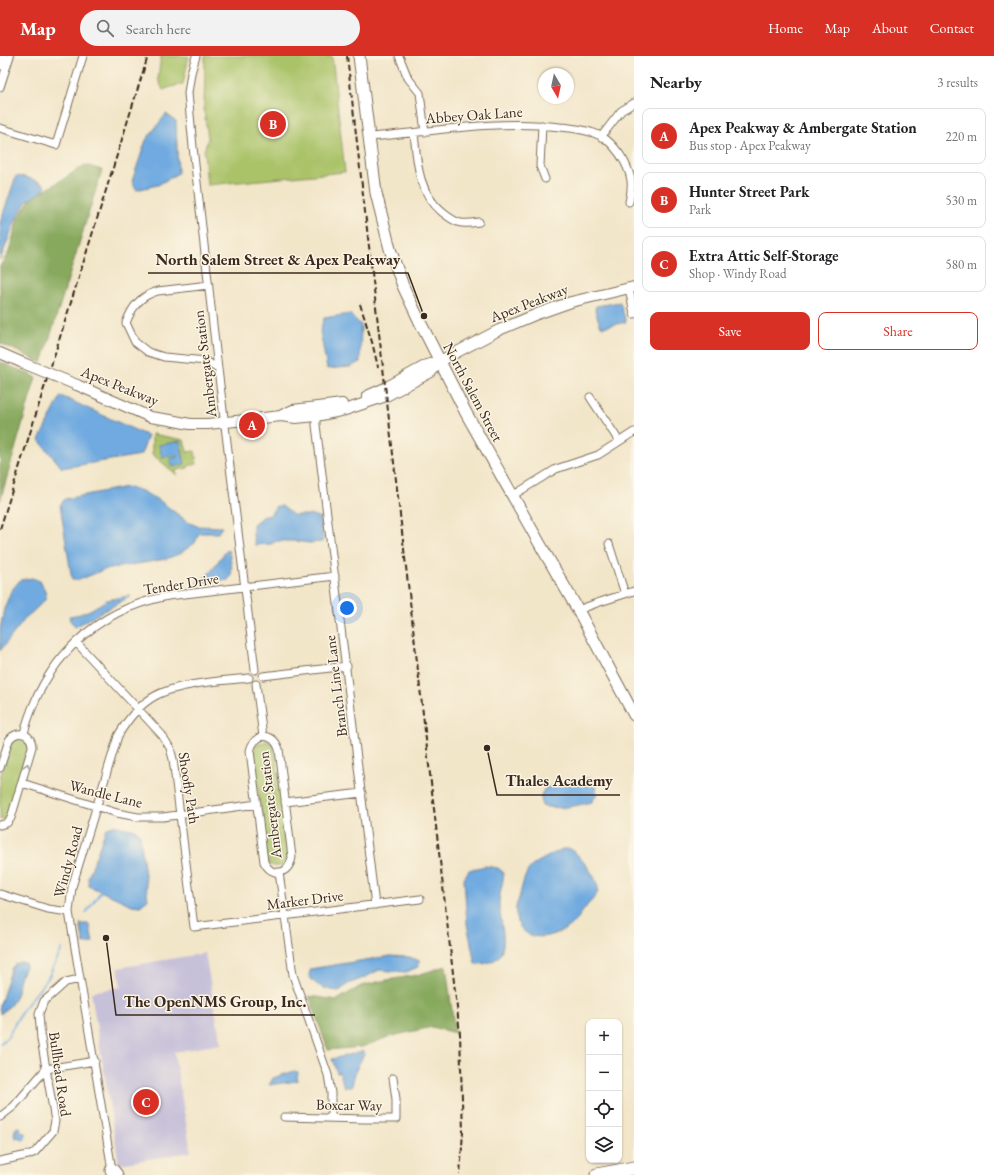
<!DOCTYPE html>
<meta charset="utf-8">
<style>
body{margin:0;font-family:"EB Garamond",serif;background:#f2f2f2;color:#202124}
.controls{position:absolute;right:12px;bottom:12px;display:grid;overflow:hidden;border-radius:8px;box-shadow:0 1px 3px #0004}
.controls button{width:36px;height:36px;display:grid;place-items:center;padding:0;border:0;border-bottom:1px solid #e0e0e0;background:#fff;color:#202124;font:20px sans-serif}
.compass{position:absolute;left:538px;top:12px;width:36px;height:36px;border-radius:50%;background:#fff;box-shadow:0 1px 3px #0004;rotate:171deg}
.you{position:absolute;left:347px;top:552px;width:14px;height:14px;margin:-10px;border:3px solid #fff;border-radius:50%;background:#1a73e8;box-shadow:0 0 0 6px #1a73e833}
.badge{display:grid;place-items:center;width:26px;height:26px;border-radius:50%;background:#d93025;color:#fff;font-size:13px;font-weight:700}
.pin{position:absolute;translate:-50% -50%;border:2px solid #fff;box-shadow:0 1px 4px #0006}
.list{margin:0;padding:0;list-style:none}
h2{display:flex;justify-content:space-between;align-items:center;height:52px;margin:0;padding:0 16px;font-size:17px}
h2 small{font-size:13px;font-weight:400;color:#757577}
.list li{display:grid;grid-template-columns:26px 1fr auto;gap:12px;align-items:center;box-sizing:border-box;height:56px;margin:0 8px 8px;padding:0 8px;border:1px solid #e0e0e0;border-radius:8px}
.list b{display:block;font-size:15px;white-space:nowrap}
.list p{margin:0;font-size:13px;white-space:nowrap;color:#757577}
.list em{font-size:13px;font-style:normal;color:#757577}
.actions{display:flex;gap:8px;padding:12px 16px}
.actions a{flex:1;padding:9px 0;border:1px solid #d93025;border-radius:8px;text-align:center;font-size:14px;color:#d93025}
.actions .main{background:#d93025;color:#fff}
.icon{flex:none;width:22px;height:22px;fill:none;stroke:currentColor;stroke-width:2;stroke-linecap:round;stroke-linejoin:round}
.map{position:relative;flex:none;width:634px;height:1119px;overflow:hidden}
header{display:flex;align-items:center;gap:24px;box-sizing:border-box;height:56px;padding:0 20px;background:#d93025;color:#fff}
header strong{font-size:19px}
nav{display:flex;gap:22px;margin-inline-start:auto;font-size:14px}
.search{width:280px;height:36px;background:#f2f2f2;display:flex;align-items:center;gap:10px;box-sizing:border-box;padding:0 14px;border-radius:22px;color:#757577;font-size:15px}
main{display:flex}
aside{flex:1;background:#fff}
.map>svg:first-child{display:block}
.industrial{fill:#c6c0d9}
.green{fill:#aac369;stroke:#727644}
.forest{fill:#87a95d;stroke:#616a3e}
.water{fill:#70aae0;stroke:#566a7f}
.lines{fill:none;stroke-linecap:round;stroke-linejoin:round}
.stream{stroke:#70aae0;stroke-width:2}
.street-casing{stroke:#7b6c5a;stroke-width:9}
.secondary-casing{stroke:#7b6c5a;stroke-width:12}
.primary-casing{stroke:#7b6c5a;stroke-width:13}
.highway-casing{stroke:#7b6c5a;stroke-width:15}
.street{stroke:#fff;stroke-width:7}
.secondary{stroke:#fff;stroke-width:10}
.primary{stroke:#fff;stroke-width:11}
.highway{stroke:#fff;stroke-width:13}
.rail{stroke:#3b2a1e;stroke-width:2;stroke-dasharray:6 3;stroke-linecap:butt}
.secondary-bridge-casing{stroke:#7b6c5a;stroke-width:12;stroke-linecap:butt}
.secondary-bridge{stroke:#fff;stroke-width:10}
.oneway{stroke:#a79f9a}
.labels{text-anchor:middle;stroke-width:3;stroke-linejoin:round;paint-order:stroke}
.street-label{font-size:15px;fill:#3b2a1e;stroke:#fcf5e5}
.leader{fill:none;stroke:#3b2a1e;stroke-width:1.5}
.callout-dot{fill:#3b2a1e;stroke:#fcf5e5;stroke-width:1.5}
.callout-label{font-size:16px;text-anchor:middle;font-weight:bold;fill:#3b2a1e;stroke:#fcf5e5;stroke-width:3;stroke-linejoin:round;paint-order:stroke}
</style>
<header>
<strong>Map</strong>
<div class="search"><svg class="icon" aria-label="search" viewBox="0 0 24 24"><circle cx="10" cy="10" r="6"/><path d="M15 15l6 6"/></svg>Search here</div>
<nav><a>Home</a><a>Map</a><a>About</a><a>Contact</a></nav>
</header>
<main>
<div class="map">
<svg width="634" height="1119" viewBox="0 0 634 1119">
<rect width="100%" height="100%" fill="#fcf5e5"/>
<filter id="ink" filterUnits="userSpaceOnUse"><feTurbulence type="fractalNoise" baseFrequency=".025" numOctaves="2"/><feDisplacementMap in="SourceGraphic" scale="8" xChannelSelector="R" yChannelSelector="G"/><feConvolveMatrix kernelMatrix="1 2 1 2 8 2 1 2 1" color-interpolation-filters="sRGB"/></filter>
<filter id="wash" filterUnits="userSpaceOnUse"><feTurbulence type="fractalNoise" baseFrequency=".012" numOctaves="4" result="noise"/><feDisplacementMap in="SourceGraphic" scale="16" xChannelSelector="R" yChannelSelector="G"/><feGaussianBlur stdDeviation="0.9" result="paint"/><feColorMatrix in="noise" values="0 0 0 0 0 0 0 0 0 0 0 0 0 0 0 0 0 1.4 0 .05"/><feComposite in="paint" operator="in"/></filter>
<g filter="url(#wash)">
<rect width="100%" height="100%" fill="#f2e6c9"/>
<!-- industrial -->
<path class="industrial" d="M205,897L221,988L174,996L191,1096L119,1108L91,936L121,931L118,912Z"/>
<!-- green -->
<path class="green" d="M161,0H189L183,28L171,31L163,34L158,23Z
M205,0H332L345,116L207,129L204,95L208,82L204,55Z
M152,378L184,384L187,396L195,395L197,408L188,410V412L176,414L177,419L152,398Z
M17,682L25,683L29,689L7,761L5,763L0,764V722L11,688L13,684Z
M265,686H271L276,699L288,798L287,805L283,810H275L270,809L266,800L254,698V692L256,689Z"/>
<!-- forest -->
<path class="forest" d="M85,109L102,114L42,307L0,287V210L9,196L18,162L30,144Z
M0,306L36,321L0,445Z
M446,910L455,977L432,971L388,981L362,991L328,994L309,940L337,944L361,930L382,925L417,919Z"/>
<!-- water -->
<path class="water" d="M166,58L176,65L178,117L158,129L136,134L132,125L146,84Z
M16,120L26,121L44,128L45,133L27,145L17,161L0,204V167Z
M620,246L626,266L603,271L600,269L595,254L596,250Z
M350,258L361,269L360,306L350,311L327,313L320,275L324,262Z
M61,340L148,380L141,399L62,412L39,384Z
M180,385L185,408L172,411L170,402L177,401V399L162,401L159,389Z
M126,431L142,435L160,445L188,466L197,470L222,471L218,477H199L195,487L179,498L166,503L103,514L79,524H72L60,449L65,443Z
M276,450H282L293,459H312L319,461L323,482L322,486L310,487L292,485H277L271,488L255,489L253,479V468L262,461L270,459Z
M227,494L229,495C230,503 235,518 228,524L197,527L198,525C212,520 217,504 227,494Z
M32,522L40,525L45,535L46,543L24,564L0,595V573L4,553L11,535L20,524Z
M128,540H131L75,571L70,564V560L80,558L90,554L107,544Z
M589,722L594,726L597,738L592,746C575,750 560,754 542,750L541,739L545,732Z
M113,769L136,774L140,779L148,844L140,850L132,849L89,830L88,822L106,773Z
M562,793H571C580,800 598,822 598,833C598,841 590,845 586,851C580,858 577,866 569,871C552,883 522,888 517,862C515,855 515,852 518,845C521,836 524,817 531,811C537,805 554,798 562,793Z
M485,810L498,812L504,817C503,828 499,837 499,848C501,874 516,909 475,908L467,868L464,822L469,814Z
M80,868H88L90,870L93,887L84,888Z
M390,900L410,901L420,905L418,911L406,916L379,914L364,922L348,928L339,935C327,934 316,931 309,920L310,913Z
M21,906L25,907L26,910C13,929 24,942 0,958V949L11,913L15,908Z
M364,995L365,997C358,1008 354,1018 352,1031H344L340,1017H337L332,1003Z
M294,1015L298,1016L297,1025L269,1029L273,1022Z
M19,1070L21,1072L20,1076L25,1077L26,1079L25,1083L23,1084L18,1081L16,1082L14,1080L15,1073Z"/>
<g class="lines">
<!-- stream -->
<path class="stream" d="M86,857L101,835
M0,988L7,982L22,955L48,922L62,893"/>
</g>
</g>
<g filter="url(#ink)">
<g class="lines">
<!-- street casing -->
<g class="street-casing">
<path id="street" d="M196,0L191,17L188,37L193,91L218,313L255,614
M399,0L408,22L420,37L425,76
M0,10L3,0
M0,31L10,0
M542,69L540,110L545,123
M0,72L56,89L83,0
M414,77C417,106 418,136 442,156C457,168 461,169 479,166
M369,81C432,76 496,63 560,71C573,72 589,74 601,80C610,85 619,96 624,105C632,120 633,129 629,146
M601,81L621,55L634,47
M209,229L158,235C140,240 132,251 126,267L135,286L148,296L164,301L206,305L218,313
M629,232L634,258
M590,341L619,385
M316,360V369L375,849
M512,440L556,413L598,399L634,376
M609,488L625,538
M578,554L597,547L634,535
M76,586L162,679L170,692L173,703L194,871L420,843
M263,620L347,610
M256,628L263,680
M24,677C43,605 94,554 168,540L335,520
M263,680C272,681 276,685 279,693L292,801C289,819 272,822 264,806L250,695C252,687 255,683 263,680Z
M0,712L9,684C17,673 32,677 32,691L11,762L7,767L0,769
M22,727L117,757L138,761H163L257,748
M285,746L362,737
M279,816L293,919L328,1019L331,1037V1062
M0,838L48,853L69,856
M0,1061L14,1050L46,1013L95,1005
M284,1061L364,1063H396V1043L393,1022
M0,1105L28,1099L35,1096L53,1075L55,1065L41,983L39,958L44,945L55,936L66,926L80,923
M112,1114L69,856L72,831L118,680C127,664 139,649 155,640C178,627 223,625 249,622"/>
</g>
<!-- secondary casing -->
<g class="secondary-casing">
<path id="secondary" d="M0,297L23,307
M77,329L150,361L170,364L190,368H208L281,360L296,362L316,360L345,354L386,340L431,316L440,305
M367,340L385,332L427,309L440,305L499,274L537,258L571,246L634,231
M282,359L293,354L342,348"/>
</g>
<!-- primary casing -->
<g class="primary-casing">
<path id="primary" d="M359,0L376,137L390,193L403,230L420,266L466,357L541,490L578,554L634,659"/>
</g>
<!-- highway casing -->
<g class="highway-casing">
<path id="highway" d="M112,1114L116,1119
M597,1119L634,1112"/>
</g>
<!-- street -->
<use href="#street" class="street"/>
<!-- secondary -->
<use href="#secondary" class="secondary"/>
<!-- primary -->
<use href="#primary" class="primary"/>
<!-- highway -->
<use href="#highway" class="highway"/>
<!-- rail -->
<path class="rail" d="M347,0L460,978L463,1076L460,1119
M360,248L372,286L378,311
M0,473L148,0"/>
<!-- secondary-bridge casing -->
<g class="secondary-bridge-casing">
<path id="secondary-bridge" d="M23,307L77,329"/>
</g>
<!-- secondary-bridge -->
<use href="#secondary-bridge" class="secondary-bridge"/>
</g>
<!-- one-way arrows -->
<defs><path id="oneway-chevron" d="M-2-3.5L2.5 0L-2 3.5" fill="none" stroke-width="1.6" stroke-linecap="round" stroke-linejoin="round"/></defs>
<use class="oneway" href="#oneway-chevron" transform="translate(27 710) rotate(-74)"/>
</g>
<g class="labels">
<!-- street labels -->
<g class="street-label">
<text transform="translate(474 59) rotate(-4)" y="5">Abbey Oak Lane</text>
<text transform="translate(529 247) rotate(-21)" y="5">Apex Peakway</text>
<text transform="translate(205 308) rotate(-97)" y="5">Ambergate Station</text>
<text transform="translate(120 330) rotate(22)" y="5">Apex Peakway</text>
<text transform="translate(473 336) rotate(62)" y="5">North Salem Street</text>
<text transform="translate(181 528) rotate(-9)" y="5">Tender Drive</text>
<text transform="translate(336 630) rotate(-97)" y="5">Branch Line Lane</text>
<text transform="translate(189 732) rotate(81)" y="5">Shoofly Path</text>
<text transform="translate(106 738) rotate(14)" y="5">Wandle Lane</text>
<text transform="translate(270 749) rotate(-97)" y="5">Ambergate Station</text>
<text transform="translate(68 806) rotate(-75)" y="5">Windy Road</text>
<text transform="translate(305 844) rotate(-7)" y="5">Marker Drive</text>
<text transform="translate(60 1018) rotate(82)" y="5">Bullhead Road</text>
<text transform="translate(349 1049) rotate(1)" y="5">Boxcar Way</text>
</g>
</g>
<!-- callouts -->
<path class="leader" d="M424 260L408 217H148M487 692L497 739H620M106 882L116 959H315"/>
<g class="callout-dot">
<circle cx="424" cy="260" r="4"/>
<circle cx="487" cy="692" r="4"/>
<circle cx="106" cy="882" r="4"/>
</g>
<g class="callout-label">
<text x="278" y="209">North Salem Street &amp; Apex Peakway</text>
<text x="559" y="730">Thales Academy</text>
<text x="215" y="951">The OpenNMS Group, Inc.</text>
</g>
</svg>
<div class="controls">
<button>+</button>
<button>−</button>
<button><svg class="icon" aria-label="locate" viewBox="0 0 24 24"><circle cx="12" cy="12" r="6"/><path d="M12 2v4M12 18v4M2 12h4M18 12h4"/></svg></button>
<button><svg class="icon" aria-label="layers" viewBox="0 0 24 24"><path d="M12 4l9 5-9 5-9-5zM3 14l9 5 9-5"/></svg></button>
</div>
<svg class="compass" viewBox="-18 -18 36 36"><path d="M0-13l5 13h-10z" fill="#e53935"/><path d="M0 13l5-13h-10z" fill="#757577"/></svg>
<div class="you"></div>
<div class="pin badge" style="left:252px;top:369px">A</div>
<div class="pin badge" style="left:273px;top:68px">B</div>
<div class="pin badge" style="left:146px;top:1046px">C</div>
</div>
<aside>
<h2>Nearby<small>3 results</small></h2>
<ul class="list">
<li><span class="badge">A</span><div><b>Apex Peakway &amp; Ambergate Station</b><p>Bus stop · Apex Peakway</p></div><em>220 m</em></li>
<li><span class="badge">B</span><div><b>Hunter Street Park</b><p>Park</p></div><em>530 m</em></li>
<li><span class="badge">C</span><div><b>Extra Attic Self-Storage</b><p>Shop · Windy Road</p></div><em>580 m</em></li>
</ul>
<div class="actions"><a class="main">Save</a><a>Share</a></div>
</aside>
</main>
